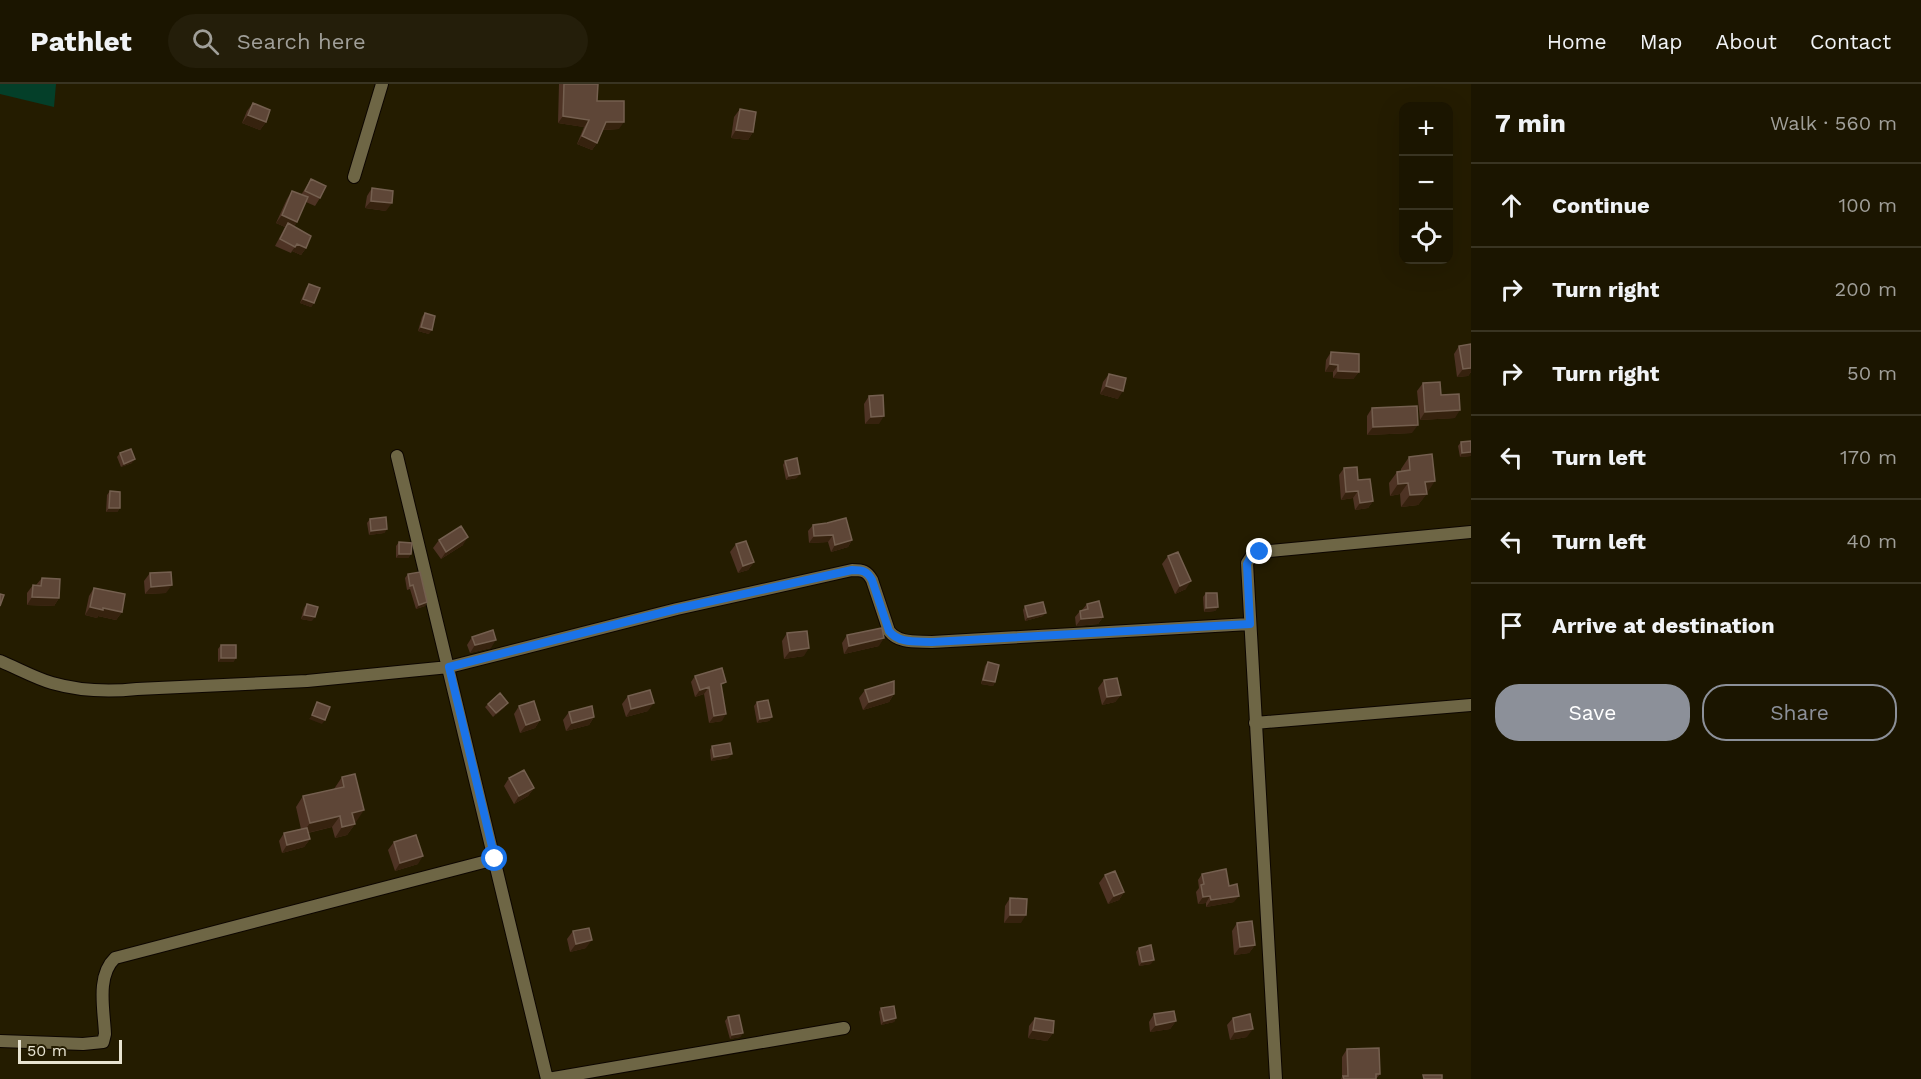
<!DOCTYPE html>
<meta charset="utf-8">
<style>
body{margin:0;font-family:"Work Sans",sans-serif;background:#241e0a;color:#f1f3f6}
.controls{position:absolute;right:18px;top:18px;display:grid;overflow:hidden;border-radius:12px;box-shadow:0 6px 24px #0002}
.controls button{width:54px;height:54px;display:grid;place-items:center;padding:0;border:0;border-bottom:2px solid #393422;background:#1b1500;color:#f1f3f6;font:30px sans-serif}
.scale{position:absolute;left:18px;bottom:15px;width:104px;box-sizing:border-box;padding-left:6px;border:3px solid #e7e3d1;border-top:0;font-size:16px;line-height:21px;white-space:nowrap;color:#e7e3d1;-webkit-text-stroke:4px #241c00;paint-order:stroke}
.stop{position:absolute;width:18px;height:18px;margin:-14px;border:4px solid #1a73e8;border-radius:50%;background:#fff}
.stop.end{background:#1a73e8;border-color:#fff;box-shadow:0 2px 6px #0008}
.list{margin:0;padding:0;list-style:none}
h2{display:flex;justify-content:space-between;align-items:center;height:78px;margin:0;padding:0 24px;font-size:26px}
h2 small{font-size:20px;font-weight:400;color:#a09f99}
.list li{display:grid;grid-template-columns:39px 1fr auto;gap:18px;align-items:center;box-sizing:border-box;height:84px;padding:0 24px;border-top:2px solid #393422}
.list b{display:block;font-size:22px;white-space:nowrap}
.list em{font-size:20px;font-style:normal;color:#a09f99}
.actions{display:flex;gap:12px;padding:18px 24px}
.actions a{flex:1;padding:14px 0;border:2px solid #8c9099;border-radius:24px;text-align:center;font-size:21px;color:#8c9099}
.actions .main{background:#8c9099;color:#fff}
.icon{flex:none;width:33px;height:33px;fill:none;stroke:currentColor;stroke-width:2;stroke-linecap:round;stroke-linejoin:round}
.map{position:relative;flex:none;width:1471px;height:995px;overflow:hidden}
header{display:flex;align-items:center;gap:36px;box-sizing:border-box;height:84px;padding:0 30px;background:#1b1500;border-bottom:2px solid #393422}
header strong{font-size:28px}
nav{display:flex;gap:33px;margin-inline-start:auto;font-size:21px}
.search{width:420px;height:54px;background:#241e0a;display:flex;align-items:center;gap:15px;box-sizing:border-box;padding:0 21px;border-radius:33px;color:#a09f99;font-size:22px}
main{display:flex}
aside{flex:1;background:#1b1500}
.map>svg:first-child{display:block}
.green{fill:#043f29}
.lines{fill:none;stroke-linecap:round;stroke-linejoin:round}
.minor-casing{stroke:#0d0600;stroke-width:14}
.minor{stroke:#6e6645;stroke-width:12}
.wall{fill:#4e3324}
.shaded-wall{fill:#36220e}
.building{fill:#5e4637;stroke:#745f4f;stroke-width:1.5}
.route{stroke:#1a73e8;stroke-width:8}
</style>
<header>
<strong>Pathlet</strong>
<div class="search"><svg class="icon" aria-label="search" viewBox="0 0 24 24"><circle cx="10" cy="10" r="6"/><path d="M15 15l6 6"/></svg>Search here</div>
<nav><a>Home</a><a>Map</a><a>About</a><a>Contact</a></nav>
</header>
<main>
<div class="map">
<svg width="1471" height="995" viewBox="0 0 1471 995">
<rect width="100%" height="100%" fill="#241c00"/>
<!-- green -->
<path class="green" d="M0,0H56L54,23L0,10Z"/>
<g class="lines">
<!-- minor casing -->
<g class="minor-casing">
<path id="minor" d="M354,93L382,0
M397,372L547,995
M0,577C17,584 35,594 52,599C80,607 109,608 137,605L307,597L449,583L677,525L852,486C863,486 867,487 872,496L889,547C899,560 917,557 932,558L1250,540
M1255,639L1471,621
M0,957L83,960L103,958L105,950C104,926 96,892 115,874L495,775
M548,995L844,944
M1276,995L1247,479L1251,473L1260,468L1471,448"/>
</g>
<!-- minor -->
<use href="#minor" class="minor"/>
</g>
<!-- wall -->
<path class="wall" d="M559,0H598L597,17L619,45L603,46L597,59L592,66L577,60L584,43L558,39Z
M253,19L266,38L260,46L242,39L247,27Z
M740,25L753,48L748,56L731,54L734,33Z
M311,95L320,114L315,122L306,118L294,143L306,164L301,171L292,167L291,169L275,162L285,143L276,139L287,115L292,107L301,111Z
M372,104L386,127L365,124L367,112Z
M309,200L314,219L311,223L300,219L306,204Z
M425,229L429,250L418,247L422,233Z
M1471,260V288L1468,292L1457,293L1454,270L1459,262Z
M1331,268L1359,288L1353,295L1333,294V288H1325L1326,276Z
M1109,290L1118,315L1100,310L1103,298Z
M1423,299L1455,334L1420,336L1417,307Z
M869,312L879,340H865L864,320Z
M1372,324L1412,349L1367,351V332Z
M1461,358L1471,372L1460,373L1458,362Z
M120,369L132,379L121,383L117,373Z
M1409,373L1427,409L1418,421L1401,423L1400,410L1390,412L1389,399L1397,388L1401,387V385Z
M785,377L797,394L786,396L783,381Z
M1344,384L1358,396L1373,417L1368,424L1355,426L1353,414L1341,416L1339,391Z
M110,407L120,424L117,428H106L107,411Z
M370,435L387,445L384,449L369,451L367,439Z
M813,441L852,456L848,463L831,468L828,458L809,459L808,447Z
M439,456L463,461L441,475L433,464Z
M399,458L411,470L408,474H396V462Z
M736,460L754,478L748,486L738,489L730,468Z
M1168,472L1186,505L1175,510L1162,480Z
M150,489L166,509L145,510L144,497Z
M408,490L427,518L425,522L416,525L410,505L407,506L405,494Z
M42,494L59,514L54,522L27,521V509L33,501H36Z
M94,504L122,528L116,536L98,532L97,534L85,531L89,512Z
M1206,509L1218,523L1215,527L1204,528L1203,513Z
M307,520L312,537L301,535L304,524Z
M1087,520L1103,533L1098,540L1076,542L1075,533L1080,527L1082,526Z
M1025,522L1043,532L1025,537L1023,526Z
M787,549L804,572L784,575L782,557Z
M847,551L879,562L844,570L842,559Z
M472,553L491,564L470,569L467,561Z
M221,561L236,574L233,578H218V565Z
M988,578L995,598L993,602L981,600L985,582Z
M695,592L722,604V637L709,639L704,610L695,613L691,598Z
M1104,596L1121,611L1115,618L1102,621L1098,604Z
M865,606L894,610L889,618L863,626L859,614Z
M628,612L648,627L626,633L622,620Z
M757,618L772,633L769,637L757,639L754,622Z
M488,620L505,623L493,633L485,623Z
M519,622L540,636L535,644L520,649L514,630Z
M569,628L594,633L589,641L566,647L563,636Z
M712,662L729,674L711,677L710,666Z
M342,693L356,738H354L355,740L347,751L335,754L332,743L308,749L310,755L304,763L282,769L279,757L284,749L301,745L296,723L303,712L334,705Z
M509,694L534,704L528,712L514,720L504,702Z
M394,758L418,780L395,787L388,766Z
M1202,790L1229,802L1234,818L1206,823V819L1198,820L1196,808L1199,804L1198,796Z
M1105,791L1124,808L1119,816L1108,820L1099,799Z
M1010,814L1021,839H1004L1005,822Z
M1237,839L1255,861L1249,869L1234,871L1232,847Z
M573,847L586,864L570,868L567,855Z
M1139,864L1151,880L1139,882L1136,868Z
M881,924L896,934L894,938L881,941L879,928Z
M1154,930L1176,937L1170,945L1150,948L1149,938Z
M728,933L743,949L740,953L730,955L725,937Z
M1035,934L1053,949L1047,957L1028,954L1029,942Z
M1233,934L1247,953L1230,956L1227,941Z
M1347,965L1380,990L1376,995H1341L1342,993V973Z"/>
<!-- shaded-wall -->
<path class="shaded-wall" d="M248,31L266,38L260,46L242,39Z
M563,32L589,36L584,43L558,39Z
M606,38H624L619,45L601,46Z
M736,46L753,48L748,56L731,54Z
M582,52L597,59L592,66L577,60Z
M371,117L392,119L386,127L365,124Z
M282,131L297,138L292,146L288,139L285,143L276,139Z
M297,160L306,164L301,171L292,167Z
M303,215L314,219L311,223L300,219Z
M421,243L432,246L429,250L418,247Z
M1330,280L1338,281L1333,288H1325Z
M1471,284V288L1468,292L1457,293L1463,285Z
M1338,287L1359,288L1353,295L1333,294Z
M1106,302L1123,307L1118,315L1100,310Z
M1460,326L1455,334L1420,336L1425,328Z
M884,332L879,340H865L871,333Z
M1418,341L1412,349L1367,351L1373,343Z
M1471,368V372L1460,373L1462,369Z
M135,375L132,379L121,383L124,380Z
M800,390L797,394L786,396L789,392Z
M1435,397L1427,409L1425,398Z
M1408,399L1400,410L1390,412L1398,400Z
M1358,407L1353,414L1341,416L1346,408Z
M1427,410L1418,421L1401,423L1410,411Z
M1373,417L1368,424L1355,426L1360,419Z
M109,424H120L117,428H106Z
M387,445L384,449L369,451L371,447Z
M833,451L828,458L809,459L814,452Z
M468,453L463,461L441,475L446,468Z
M852,456L848,463L831,468L835,461Z
M399,470H411L408,474H396Z
M754,478L748,486L738,489L743,482Z
M1191,497L1186,505L1175,510L1180,502Z
M172,501L166,509L145,510L151,503Z
M32,513L59,514L54,522L27,521Z
M427,518L425,522L416,525L419,521Z
M90,523L103,524L122,528L116,536L98,532L97,534L85,531Z
M1218,523L1215,527L1204,528L1206,524Z
M1046,529L1043,532L1025,537L1028,533Z
M304,531L315,533L312,537L301,535Z
M1103,533L1098,540L1076,542L1081,535Z
M884,554L879,562L844,570L849,562Z
M496,556L491,564L470,569L475,561Z
M809,564L804,572L784,575L790,567Z
M221,574H236L233,578H218Z
M983,596L995,598L993,602L981,600Z
M709,603L704,610L695,613L700,606Z
M894,610L889,618L863,626L869,618Z
M1121,611L1115,618L1102,621L1107,613Z
M508,619L505,623L493,633L496,629Z
M654,619L648,627L626,633L631,625Z
M726,630L722,637L709,639L714,632Z
M312,631L325,636L322,640L309,635Z
M594,633L589,641L566,647L572,639Z
M772,633L769,637L757,639L760,635Z
M540,636L535,644L520,649L526,641Z
M732,670L729,674L711,677L714,673Z
M534,704L528,712L514,720L519,712Z
M364,726L356,738L344,740L352,729Z
M340,732L332,743L302,750L310,739Z
M355,740L347,751L335,754L342,743Z
M310,755L304,763L282,769L287,761Z
M423,772L418,780L395,787L400,779Z
M1124,808L1119,816L1108,820L1114,812Z
M1210,812L1206,819L1198,820L1203,813Z
M1239,812L1234,818L1206,823L1211,816Z
M1010,831H1026L1021,839H1004Z
M592,856L586,864L570,868L576,860Z
M1255,861L1249,869L1234,871L1240,863Z
M1154,876L1151,880L1139,882L1142,878Z
M896,934L894,938L881,941L884,937Z
M1176,937L1170,945L1150,948L1156,941Z
M1253,945L1247,953L1230,956L1235,948Z
M1033,946L1053,949L1047,957L1028,954Z
M743,949L740,953L730,955L732,951Z"/>
<!-- building -->
<path class="building" d="M564,0H598L597,17H624V38H606L597,59L582,52L589,36L563,32Z
M253,19L270,26L266,38L248,31Z
M740,25L756,28L753,48L736,46Z
M311,95L326,102L320,114L305,107Z
M372,104L393,107L392,119L371,117Z
M292,107L308,113L297,138L282,131Z
M288,139L311,152L306,164L297,160L295,163L280,155Z
M309,200L320,204L314,219L303,215Z
M425,229L435,232L432,246L421,243Z
M1471,260V284L1463,285L1459,262Z
M1331,268L1359,270V288L1338,287V281L1330,280Z
M1109,290L1126,294L1123,307L1106,302Z
M1440,298L1441,311L1459,310L1460,326L1425,328L1423,299Z
M883,311L884,332L871,333L869,312Z
M1417,322L1418,341L1373,343L1372,324Z
M1471,357V368L1462,369L1461,358Z
M131,365L135,375L124,380L120,369Z
M1432,370L1435,397L1425,398L1427,410L1410,411L1408,399L1398,400L1397,388L1410,386L1409,373Z
M797,374L800,390L789,392L785,377Z
M1357,383L1358,396L1370,395L1373,417L1360,419L1358,407L1346,408L1344,384Z
M110,407L120,408V424H109Z
M386,433L387,445L371,447L370,435Z
M846,434L852,456L835,461L833,451L814,452L813,441L827,439Z
M461,442L468,453L446,468L439,456Z
M746,457L754,478L743,482L736,460Z
M399,458L412,459L411,470H399Z
M1178,468L1191,497L1180,502L1168,472Z
M171,488L172,501L151,503L150,489Z
M420,488L427,518L419,521L413,501L410,502L408,490Z
M42,494L60,495L59,514L32,513L33,501L41,502Z
M94,504L125,510L122,528L103,524V526L90,523Z
M1206,509H1217L1218,523L1206,524Z
M0,510L4,511L0,522Z
M1099,517L1103,533L1081,535L1080,527L1088,525L1087,520Z
M1043,518L1046,529L1028,533L1025,522Z
M307,520L318,523L315,533L304,531Z
M882,544L884,554L849,562L847,551Z
M493,546L496,556L475,561L472,553Z
M807,547L809,564L790,567L787,549Z
M221,561H236V574H221Z
M988,578L999,581L995,598L983,596Z
M722,584L726,598L721,600L726,630L714,632L709,603L700,606L695,592Z
M1117,594L1121,611L1107,613L1104,596Z
M894,597V610L869,618L865,606Z
M650,606L654,619L631,625L628,612Z
M500,609L508,619L496,629L488,620Z
M768,616L772,633L760,635L757,618Z
M534,617L540,636L526,641L519,622Z
M317,618L330,623L325,636L312,631Z
M592,622L594,633L572,639L569,628Z
M730,659L732,670L714,673L712,662Z
M524,686L534,704L519,712L509,694Z
M355,690L364,726L352,729L355,740L342,743L340,732L310,739L303,712L344,703L342,693Z
M307,744L310,755L287,761L284,749Z
M416,751L423,772L400,779L394,758Z
M1226,785L1229,802L1237,800L1239,812L1211,816L1210,812L1203,813L1201,801L1204,800L1202,790Z
M1115,787L1124,808L1114,812L1105,791Z
M1010,814L1027,815L1026,831H1010Z
M1252,837L1255,861L1240,863L1237,839Z
M589,844L592,856L576,860L573,847Z
M1151,861L1154,876L1142,878L1139,864Z
M894,922L896,934L884,937L881,924Z
M1174,927L1176,937L1156,941L1154,930Z
M1250,930L1253,945L1235,948L1233,934Z
M739,931L743,949L732,951L728,933Z
M1035,934L1054,937L1053,949L1033,946Z
M1379,964L1380,990H1376V995H1344L1343,992H1348L1347,965Z
M1423,991H1442V995H1424Z"/>
<g class="lines">
<!-- route -->
<path class="route" d="M495,775L449,583L676,525L852,486C863,486 867,487 872,496L889,547C899,560 917,557 932,558L1250,540L1247,480L1251,472L1260,468"/>
</g>
</svg>
<div class="controls">
<button>+</button>
<button>−</button>
<button><svg class="icon" aria-label="locate" viewBox="0 0 24 24"><circle cx="12" cy="12" r="6"/><path d="M12 2v4M12 18v4M2 12h4M18 12h4"/></svg></button>
</div>
<div class="scale">50 m</div>
<div class="stop" style="left:495px;top:775px"></div>
<div class="stop end" style="left:1260px;top:468px"></div>
</div>
<aside>
<h2>7 min<small>Walk · 560 m</small></h2>
<ul class="list">
<li><svg class="icon" aria-label="ahead" viewBox="0 0 24 24"><path d="M12 20V5M6 11l6-6 6 6"/></svg><div><b>Continue</b></div><em>100 m</em></li>
<li><svg class="icon" aria-label="right" viewBox="0 0 24 24"><path d="M7 20v-9h11M14 6l5 5-5 5"/></svg><div><b>Turn right</b></div><em>200 m</em></li>
<li><svg class="icon" aria-label="right" viewBox="0 0 24 24"><path d="M7 20v-9h11M14 6l5 5-5 5"/></svg><div><b>Turn right</b></div><em>50 m</em></li>
<li><svg class="icon" aria-label="left" viewBox="0 0 24 24"><path d="M17 20v-9H6M10 6l-5 5 5 5"/></svg><div><b>Turn left</b></div><em>170 m</em></li>
<li><svg class="icon" aria-label="left" viewBox="0 0 24 24"><path d="M17 20v-9H6M10 6l-5 5 5 5"/></svg><div><b>Turn left</b></div><em>40 m</em></li>
<li><svg class="icon" aria-label="arrive" viewBox="0 0 24 24"><path d="M6 21V4h12l-3 4 3 4H6"/></svg><div><b>Arrive at destination</b></div></li>
</ul>
<div class="actions"><a class="main">Save</a><a>Share</a></div>
</aside>
</main>
